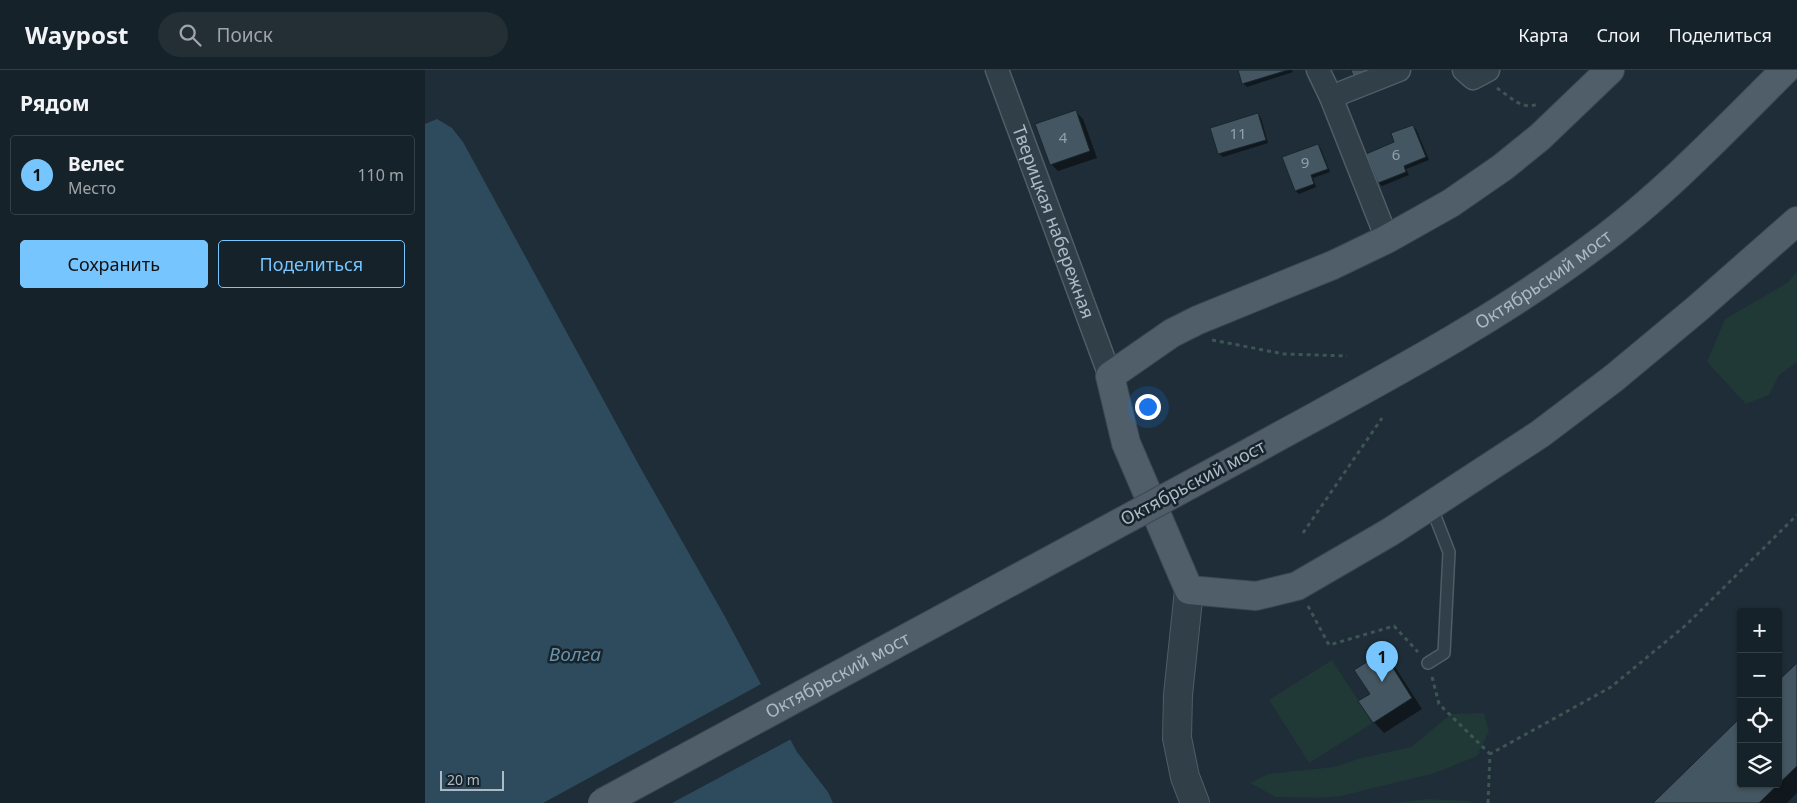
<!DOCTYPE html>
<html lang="ru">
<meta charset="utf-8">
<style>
body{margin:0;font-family:"Noto Sans",sans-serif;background:#232f35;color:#f1f3f6}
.controls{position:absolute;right:15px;bottom:15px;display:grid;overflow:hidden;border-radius:5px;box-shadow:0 1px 4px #0004}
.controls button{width:45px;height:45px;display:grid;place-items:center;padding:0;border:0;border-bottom:1px solid #353f46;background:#162229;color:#f1f3f6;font:25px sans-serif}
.scale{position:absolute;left:15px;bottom:12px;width:64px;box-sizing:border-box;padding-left:5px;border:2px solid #abbac5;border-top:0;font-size:14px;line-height:18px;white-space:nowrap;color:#abbac5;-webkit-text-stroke:4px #17242c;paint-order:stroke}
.you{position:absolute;left:722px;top:336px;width:18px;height:18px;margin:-12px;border:4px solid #fff;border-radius:50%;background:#1a73e8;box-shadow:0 0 0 8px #1a73e833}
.badge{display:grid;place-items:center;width:32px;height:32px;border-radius:50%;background:#77c5fe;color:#111;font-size:16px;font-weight:700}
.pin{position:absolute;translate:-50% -41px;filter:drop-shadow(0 1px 2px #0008)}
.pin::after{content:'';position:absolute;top:26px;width:18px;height:15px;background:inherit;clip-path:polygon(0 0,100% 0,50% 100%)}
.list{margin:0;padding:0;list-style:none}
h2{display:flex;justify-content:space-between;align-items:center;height:65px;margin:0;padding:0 20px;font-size:21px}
h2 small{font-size:16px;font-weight:400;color:#9ea4a8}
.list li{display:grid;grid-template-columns:32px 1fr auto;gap:15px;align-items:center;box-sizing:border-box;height:80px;margin:0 10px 10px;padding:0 10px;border:1px solid #353f46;border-radius:5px}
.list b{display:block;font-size:19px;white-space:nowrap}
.list p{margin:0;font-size:16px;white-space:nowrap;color:#9ea4a8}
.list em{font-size:16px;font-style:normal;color:#9ea4a8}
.actions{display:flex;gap:10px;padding:15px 20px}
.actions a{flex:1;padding:11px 0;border:1px solid #77c5fe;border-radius:5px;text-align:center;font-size:18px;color:#77c5fe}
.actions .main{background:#77c5fe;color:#111}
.icon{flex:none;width:28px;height:28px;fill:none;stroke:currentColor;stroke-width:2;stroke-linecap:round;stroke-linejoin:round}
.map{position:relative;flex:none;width:1372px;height:733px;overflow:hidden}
header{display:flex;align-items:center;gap:30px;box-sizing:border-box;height:70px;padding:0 25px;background:#162229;border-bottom:1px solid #353f46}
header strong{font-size:24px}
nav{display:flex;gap:28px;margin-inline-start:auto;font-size:18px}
.search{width:350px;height:45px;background:#232f35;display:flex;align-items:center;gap:12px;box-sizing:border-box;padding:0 18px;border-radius:28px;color:#9ea4a8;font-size:19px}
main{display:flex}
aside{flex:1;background:#162229}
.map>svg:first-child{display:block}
.green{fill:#203836}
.water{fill:#2e4b5d}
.pier{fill:#1e2d37}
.shadow{fill:#0007}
.building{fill:#445661;stroke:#19262e}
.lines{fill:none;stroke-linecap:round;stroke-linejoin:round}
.service-casing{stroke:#4f5d66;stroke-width:14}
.minor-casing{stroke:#4f5d66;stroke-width:25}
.tertiary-casing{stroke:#4f5d66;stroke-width:30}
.primary-casing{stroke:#3b4851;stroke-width:30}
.path{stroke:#3d5553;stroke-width:3;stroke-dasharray:4 4;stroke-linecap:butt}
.service{stroke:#313f48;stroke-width:11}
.minor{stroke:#313f48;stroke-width:22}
.tertiary{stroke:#313f48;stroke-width:28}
.primary{stroke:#4f5e68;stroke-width:28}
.primary-bridge-casing{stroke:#3b4851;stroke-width:30;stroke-linecap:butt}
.primary-bridge{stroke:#4f5e68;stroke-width:28}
.labels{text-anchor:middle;stroke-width:5;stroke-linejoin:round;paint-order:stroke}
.number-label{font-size:15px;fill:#91a1ac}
.street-label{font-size:18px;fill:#abbac5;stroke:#17242c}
.water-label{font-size:19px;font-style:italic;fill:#6992ab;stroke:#17242c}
</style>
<header>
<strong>Waypost</strong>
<div class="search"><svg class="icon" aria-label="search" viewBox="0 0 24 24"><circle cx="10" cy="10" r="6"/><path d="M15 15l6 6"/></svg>Поиск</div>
<nav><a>Карта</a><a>Слои</a><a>Поделиться</a></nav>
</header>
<main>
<aside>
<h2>Рядом<small></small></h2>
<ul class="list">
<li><span class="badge">1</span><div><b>Велес</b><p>Место</p></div><em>110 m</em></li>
</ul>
<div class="actions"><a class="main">Сохранить</a><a>Поделиться</a></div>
</aside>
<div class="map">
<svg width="1372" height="733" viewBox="0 0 1372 733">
<rect width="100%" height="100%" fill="#1e2d37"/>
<!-- green -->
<path class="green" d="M1372,201V292L1354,305L1344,325L1321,334L1282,292L1300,249L1362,213Z
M907,590L948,653L884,693L844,630Z
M1059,643L1064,661L1052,686L1010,703L916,726L895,728L850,727L825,713L843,704L909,697L936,688L986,677L1026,644Z
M1002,729L1046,731L1045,733H966Z"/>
<!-- water -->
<path class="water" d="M12,49L27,58L38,72L215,397L299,545L372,682L403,722L408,733H0V54Z"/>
<!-- pier -->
<path class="pier" d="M338,613L368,668L247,733H118Z"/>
<!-- shadow -->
<path class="shadow" d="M814,0H867L868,2L822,17L818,13Z
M651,42L658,49L672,88L633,101L626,94Z
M832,44L836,48L843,73L798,87L794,84L786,59Z
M988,56L991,59L1004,90L981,99L984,105L957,116L954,113L971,73Z
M893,75L896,79L905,102L888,108L891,117L874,124L871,121Z
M958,583L968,594L997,639L959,663L949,652L946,624Z
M1372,595V723L1362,733H1229L1316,714H1353Z"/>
<!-- building -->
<path class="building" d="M813,0H863L817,14Z
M926,0H952L929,9Z
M651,40L665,81L625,95L610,54Z
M833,43L841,70L793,84L785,58Z
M988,55L1001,87L979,96L981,102L953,113L941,84L969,72L966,63Z
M893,74L903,99L886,105L889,114L870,121L857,87Z
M958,582L987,628L948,653L933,631L945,624L929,600Z
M1372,593V696L1334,733H1228L1316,647V714H1353V611Z"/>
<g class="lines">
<!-- service casing -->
<g class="service-casing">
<path id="service" d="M1003,593L1019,583L1024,482L1006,436"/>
</g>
<!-- minor casing -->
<g class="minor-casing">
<g id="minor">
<path id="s1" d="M572,0L685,306"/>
<path d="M893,0L906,27L962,169"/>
<path d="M1039,0L1048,8L1063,0"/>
<path d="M906,27L974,0"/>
</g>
</g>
<!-- tertiary casing -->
<g class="tertiary-casing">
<path id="tertiary" d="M764,520L753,625L752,668L760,707L770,733"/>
</g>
<!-- primary casing -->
<g class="primary-casing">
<g id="primary">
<path d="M1185,0L1115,67L1078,97L1026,133L962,169L908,195L773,250L747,263L685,306L701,373L764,520L831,526L872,516L965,462L1115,364L1189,308L1273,238L1372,151"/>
<path id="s2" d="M829,380C945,316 1063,256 1169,176C1238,125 1299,61 1360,0"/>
</g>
</g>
<!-- path -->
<path class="path" d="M1072,18C1084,26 1098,41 1112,34
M787,270L859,284L922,286
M878,463L957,348
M883,536L904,575L969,556L993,582
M1007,607L1014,634L1065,684
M1063,733L1065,684L1186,617L1261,555L1372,445"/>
<!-- service -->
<use href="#service" class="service"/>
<!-- minor -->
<use href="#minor" class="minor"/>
<!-- tertiary -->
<use href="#tertiary" class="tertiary"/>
<!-- primary -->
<use href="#primary" class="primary"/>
<!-- primary-bridge casing -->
<g class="primary-bridge-casing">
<g id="primary-bridge">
<path id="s3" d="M177,733L829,380"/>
</g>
</g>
<!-- primary-bridge -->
<use href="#primary-bridge" class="primary-bridge"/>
</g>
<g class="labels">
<!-- number labels -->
<g class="number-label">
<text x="813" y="69">11</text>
<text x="638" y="73">4</text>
<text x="971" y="90">6</text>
<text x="880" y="98">9</text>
</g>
<!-- street labels -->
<g class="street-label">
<text dy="6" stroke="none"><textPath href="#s1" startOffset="162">Тверицкая набережная</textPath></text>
<text dy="6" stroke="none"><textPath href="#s2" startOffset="336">Октябрьский мост</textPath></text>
<text transform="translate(768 413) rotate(-28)" y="6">Октябрьский мост</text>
<text dy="6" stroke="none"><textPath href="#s3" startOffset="268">Октябрьский мост</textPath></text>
</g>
<!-- water labels -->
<g class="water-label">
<text x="150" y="591">Волга</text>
</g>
</g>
</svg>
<div class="controls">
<button>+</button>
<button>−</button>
<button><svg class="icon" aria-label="locate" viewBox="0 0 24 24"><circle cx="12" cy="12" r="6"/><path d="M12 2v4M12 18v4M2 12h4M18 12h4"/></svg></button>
<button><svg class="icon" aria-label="layers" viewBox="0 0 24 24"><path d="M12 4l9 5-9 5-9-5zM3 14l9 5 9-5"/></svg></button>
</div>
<div class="scale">20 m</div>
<div class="you"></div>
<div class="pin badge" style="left:957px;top:612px">1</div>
</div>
</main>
